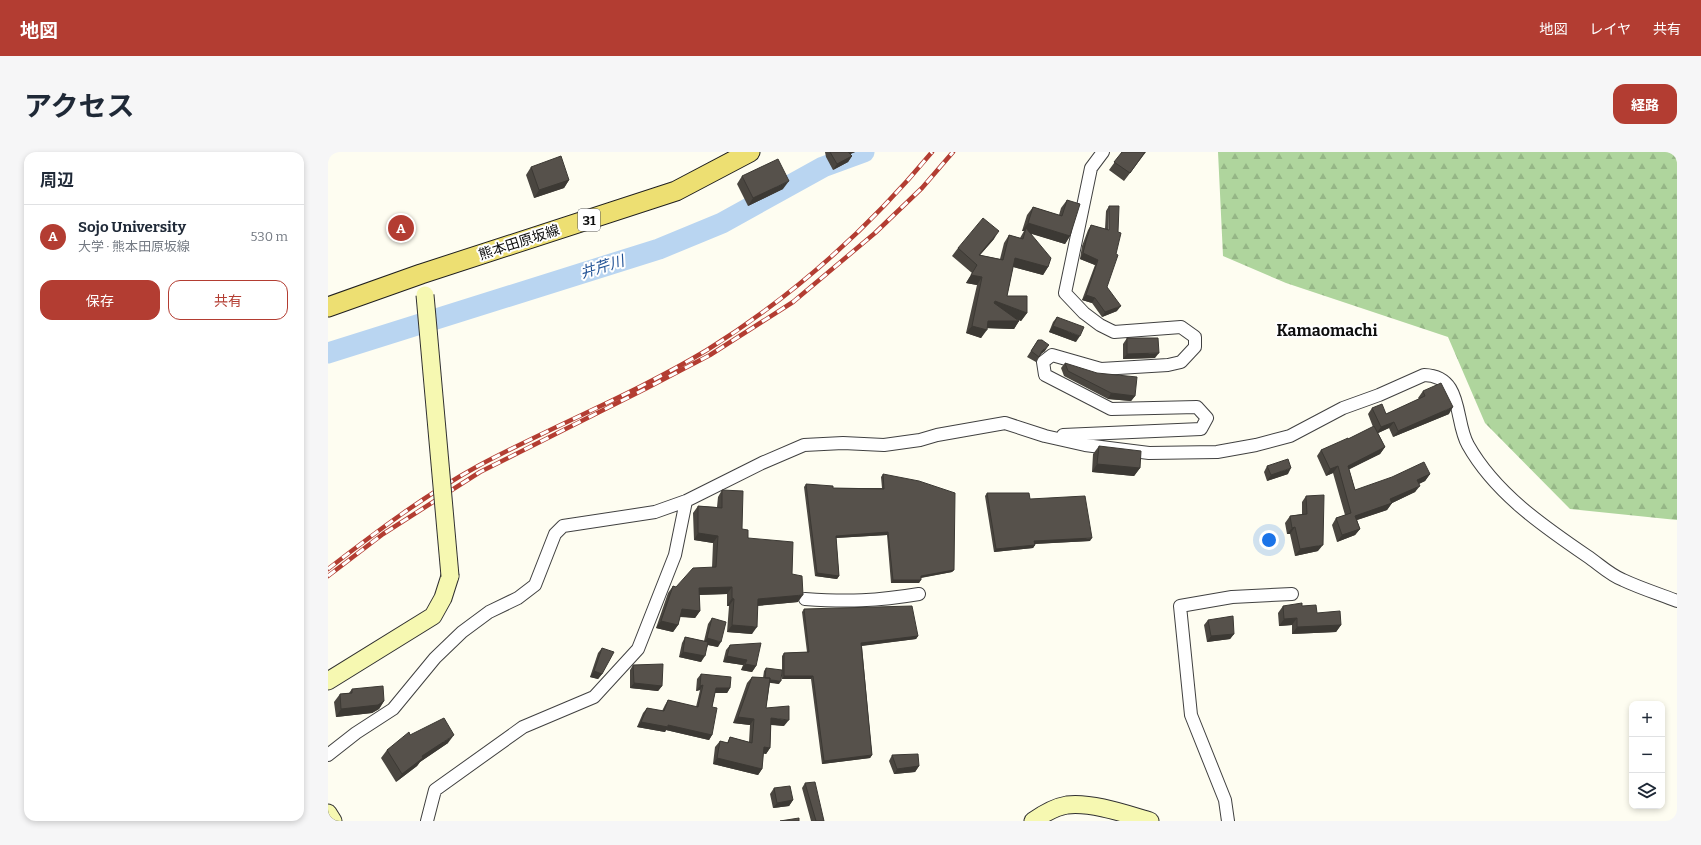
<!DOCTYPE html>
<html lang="ja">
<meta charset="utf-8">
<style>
body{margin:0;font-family:Bitter,"Noto Sans JP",serif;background:#f6f6f7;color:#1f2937}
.controls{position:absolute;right:12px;bottom:12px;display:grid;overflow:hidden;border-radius:8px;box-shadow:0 2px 6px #0003}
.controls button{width:36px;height:36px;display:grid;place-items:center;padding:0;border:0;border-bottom:1px solid #e0e1e3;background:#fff;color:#1f2937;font:20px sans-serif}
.you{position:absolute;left:941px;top:388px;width:14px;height:14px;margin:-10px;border:3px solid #fff;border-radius:50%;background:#1a73e8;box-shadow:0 0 0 6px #1a73e833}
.badge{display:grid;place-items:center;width:26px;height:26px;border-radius:50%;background:#b33d32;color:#fff;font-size:13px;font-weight:700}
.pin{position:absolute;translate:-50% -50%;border:2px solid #fff;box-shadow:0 1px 4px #0006}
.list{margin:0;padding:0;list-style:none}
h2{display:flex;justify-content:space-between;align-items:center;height:52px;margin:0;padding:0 16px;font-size:17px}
h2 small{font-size:13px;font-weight:400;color:#747a83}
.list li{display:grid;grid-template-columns:26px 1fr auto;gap:12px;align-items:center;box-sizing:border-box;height:64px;padding:0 16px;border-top:1px solid #e0e1e3}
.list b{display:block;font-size:15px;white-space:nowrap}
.list p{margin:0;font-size:13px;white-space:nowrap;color:#747a83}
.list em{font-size:13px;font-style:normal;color:#747a83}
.actions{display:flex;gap:8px;padding:12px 16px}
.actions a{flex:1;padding:9px 0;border:1px solid #b33d32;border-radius:12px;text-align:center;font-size:14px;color:#b33d32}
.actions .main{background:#b33d32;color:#fff}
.icon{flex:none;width:22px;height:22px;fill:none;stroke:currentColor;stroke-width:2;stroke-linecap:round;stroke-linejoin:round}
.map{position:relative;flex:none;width:1349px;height:669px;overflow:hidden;border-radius:12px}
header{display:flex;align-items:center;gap:24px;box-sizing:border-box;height:56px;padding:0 20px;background:#b33d32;color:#fff}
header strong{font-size:19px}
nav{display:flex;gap:22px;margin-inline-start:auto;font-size:14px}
.intro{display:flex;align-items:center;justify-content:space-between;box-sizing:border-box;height:96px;padding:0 24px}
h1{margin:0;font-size:28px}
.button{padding:10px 18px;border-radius:12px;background:#b33d32;color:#fff;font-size:14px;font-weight:700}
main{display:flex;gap:24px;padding:0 24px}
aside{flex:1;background:#fff;border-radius:12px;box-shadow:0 2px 6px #0003}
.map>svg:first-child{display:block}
.forest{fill:url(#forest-firs)}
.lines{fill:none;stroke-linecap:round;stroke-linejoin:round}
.river{stroke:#b9d5f1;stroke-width:21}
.street-casing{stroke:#414141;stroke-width:14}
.secondary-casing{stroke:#303030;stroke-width:19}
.primary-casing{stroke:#1f1f1f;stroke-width:21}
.street{stroke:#fff;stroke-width:12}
.secondary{stroke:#f6f8b1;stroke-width:17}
.primary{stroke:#eddf72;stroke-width:19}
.rail-casing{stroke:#b33d32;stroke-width:4.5}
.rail{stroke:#fff;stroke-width:3;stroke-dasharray:9;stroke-linecap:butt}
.secondary-bridge-casing{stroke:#303030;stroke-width:19;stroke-linecap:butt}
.secondary-bridge{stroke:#f6f8b1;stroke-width:17}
.wall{fill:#4a4640}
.shaded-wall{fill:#3c3934}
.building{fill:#56514b;stroke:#3c3934}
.labels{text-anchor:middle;stroke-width:4;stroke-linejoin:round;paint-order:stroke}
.shield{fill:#fff;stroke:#565656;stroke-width:1}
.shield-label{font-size:13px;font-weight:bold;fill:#0e0e0e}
.street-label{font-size:14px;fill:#0e0e0e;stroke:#fff}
.water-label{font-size:15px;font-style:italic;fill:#225396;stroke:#fff}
.quarter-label{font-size:16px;font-weight:bold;fill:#0e0e0e;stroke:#fff}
</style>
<header>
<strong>地図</strong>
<nav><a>地図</a><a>レイヤ</a><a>共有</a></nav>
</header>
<div class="intro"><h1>アクセス</h1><a class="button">経路</a></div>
<main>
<aside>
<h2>周辺<small></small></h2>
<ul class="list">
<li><span class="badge">A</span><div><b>Sojo University</b><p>大学 · 熊本田原坂線</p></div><em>530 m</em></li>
</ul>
<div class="actions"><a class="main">保存</a><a>共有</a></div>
</aside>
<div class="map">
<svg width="1349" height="669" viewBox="0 0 1349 669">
<defs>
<pattern id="forest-firs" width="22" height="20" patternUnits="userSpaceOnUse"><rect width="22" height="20" fill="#afd59d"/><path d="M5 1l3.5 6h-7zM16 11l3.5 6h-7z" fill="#95b686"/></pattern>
</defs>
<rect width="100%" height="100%" fill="#fefdf1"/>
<!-- forest -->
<path class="forest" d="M890,0H1349V368L1242,357L1157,271L1120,185L958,131L895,104Z"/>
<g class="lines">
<!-- river -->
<path class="river" d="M0,201L331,97L394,71L495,15L536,0"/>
<!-- street casing -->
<g class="street-casing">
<path id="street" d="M735,283L873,277L879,266L869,255L783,257L717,223L715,210L724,203L773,217L840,213L853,210L867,195V185L853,175L786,180L772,173L756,161L737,141L763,16L775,0
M477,447C519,450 549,449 591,442
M0,603L28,581L65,557L107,506L134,480L161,460L190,446L207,433L227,382L235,374L327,360L358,349L434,311L476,293L515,291L556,293L592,288L609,283L677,271L717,284L757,293L821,301L889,300L928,293L962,284L1015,256L1051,243L1096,223C1136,224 1126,269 1140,293C1167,341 1215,374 1259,404C1271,412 1282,423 1295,428C1312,436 1331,442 1349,449
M99,669L107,638L195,575L266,545L310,497L347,403L358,349
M900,669L897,648L863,563L852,454L904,445L964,442"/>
</g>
<!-- secondary casing -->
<g class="secondary-casing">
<path id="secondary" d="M0,529L105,464L115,446L122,424
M0,661L5,669
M705,669C715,662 727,655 739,653C764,650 798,662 822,669"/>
</g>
<!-- primary casing -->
<g class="primary-casing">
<path id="primary" d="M0,155L93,122L348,39L422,0"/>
</g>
<!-- street -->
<use href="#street" class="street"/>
<!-- secondary -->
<use href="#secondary" class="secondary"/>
<!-- primary -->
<use href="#primary" class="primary"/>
<!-- rail casing -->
<g class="rail-casing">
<path id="rail" d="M0,417C48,380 97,343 150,314C225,274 306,242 379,198C464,145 540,77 604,0
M0,424L55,382L152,320L319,236L382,203L465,150L547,81L594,36L625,0"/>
</g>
<!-- rail -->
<use href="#rail" class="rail"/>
<!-- secondary-bridge casing -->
<g class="secondary-bridge-casing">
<path id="secondary-bridge" d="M97,143L122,424"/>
</g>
<!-- secondary-bridge -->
<use href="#secondary-bridge" class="secondary-bridge"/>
</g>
<!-- wall -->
<path class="wall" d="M497,0H527L522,2L524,4L520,10L505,18L498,5Z
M794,0H818L796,29L781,18Z
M203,15L241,28L236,36L206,46L198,23Z
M414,24L455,37L420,54L409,32Z
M739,48L742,84L737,92L702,81L720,115L715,123L685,115L679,144L699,161L693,169L689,167L691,169L686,177L659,176L653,186L638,181L649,133L638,131L644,121L624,104L630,96L666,87L652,103L672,107L676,91L681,83L692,86L696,79H694L699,63L705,55L731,63L733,56Z
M781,54L779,135L789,159L774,165L764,151L754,148L767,113L752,107L754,94L760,78L763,73L777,77L778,59Z
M729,165L748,190L721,180L725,170Z
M799,186L827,206L795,207V192Z
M710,188L717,199L713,202L708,210L699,205Z
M737,211L807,244L803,249L780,247L736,224L733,216Z
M1095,239L1121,262L1065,285L1061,276L1050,281L1057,295L1052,302L1021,317L1027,338L1102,322L1097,329L1091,332L1087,340L1064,351L1059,358L1029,368L1032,377L1027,383L1009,390L1004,373L1008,366L1017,363L1005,321L998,324L989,304L993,298L1020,287L1045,275L1040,262L1044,256L1058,262L1091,247L1090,246Z
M771,294L812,316L806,324L764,320L765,302Z
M939,314L960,322L939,329L936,320Z
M555,322L626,418L624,420L593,426L591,431H563L559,383L508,386L511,424L509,427L487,424L476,335L478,332L505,336H554L553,325Z
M394,338L414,377L420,386L464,422L470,450L430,454L424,482L399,480L401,454H399V442L371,443L372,459L367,466L352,465L350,473L345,480L328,476L340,441L345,434L348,435L384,416L385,391L366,388L365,361L370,354L389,355L390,345Z
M659,341L702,347L762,389L707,392V393L705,396L666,400L657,344Z
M978,344L990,399L967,404L962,382H959L957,371L962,364L974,362V350Z
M955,454H974L1013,473L1008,480L964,482V473L951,474L950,461Z
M476,457L590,484L588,487L534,494L544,603L542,606L494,612L483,527H454V504L456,501L479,500L474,460Z
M384,466L390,495L380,493L373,510L351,505L354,491L357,485L376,489L380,472Z
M880,468L906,482L902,487L879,490L876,473Z
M402,493L428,514L424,520L413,518L415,513L395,510L398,498Z
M274,496V522L270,527L262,525L270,501Z
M305,513L334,534L330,539L302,536V518Z
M438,516L451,532L442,530L438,556L456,574L443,573L442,596L438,602L435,601L434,617L430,623L385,612L387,595L392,589L399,591L402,585L421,590L422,573L405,571L419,531L424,525L435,526L436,519Z
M373,522L402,536L399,541H387L384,555V583L381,588L338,578L337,580L309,575L315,561L319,556L334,559L337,553L340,548L368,555L372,538L368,539L369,527Z
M24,537L56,549L51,557L44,561L8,565L6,550L12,542L21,541Z
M82,583L120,591L92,610L89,614L68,630L53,606L59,598Z
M564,603L591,614L587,620L566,622L561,609Z
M477,631L496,669H483L474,636Z
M446,636L465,648L461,654L445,656L442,642Z"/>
<!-- shaded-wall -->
<path class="shaded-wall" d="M519,0H527L516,5Z
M524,4L520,10L505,18L509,12Z
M241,28L236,36L206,46L211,38Z
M461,29L455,37L420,54L425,46Z
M700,71L742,84L737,92L697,80L698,76L696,79H694Z
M671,79L666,87L645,111L651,103Z
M755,101L770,108L767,113L752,107Z
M687,106L720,115L715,123L682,114Z
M643,123L654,125L649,133L638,131Z
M758,143L767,146L764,151L754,148Z
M667,149L699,161L693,169L661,157Z
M793,154L789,159L774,165L777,160Z
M660,169H691L686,177L655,176Z
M644,174L659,178L653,186L638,181Z
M725,174L752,184L748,190L721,180Z
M721,193L717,199L710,204L714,199Z
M831,201L827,206L795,207L799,202Z
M783,241L807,244L803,249L780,247Z
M1125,255L1121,262L1065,285L1070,279Z
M1066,270L1061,276L1048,282L1053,275Z
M1057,295L1052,302L1016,320L1020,314Z
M769,312L812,316L806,324L764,320Z
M1010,314L1005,321L998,324L1002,317Z
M963,316L960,322L939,329L943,323Z
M1102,322L1097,329L1084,335L1089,328Z
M1092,334L1087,340L1060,353L1064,351L1059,358L1023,370L1027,364L1062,347Z
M967,375L962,382H959L964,376Z
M1032,377L1027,383L1009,390L1014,383Z
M560,380L559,383L506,386L508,384Z
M370,381L390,384L385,391L366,388Z
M764,386L762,389L704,392L706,389Z
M707,393L705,396L666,400L668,397Z
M995,393L990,399L967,404L972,397Z
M626,418L624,420L591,426L593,424Z
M489,421L511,424L509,427L487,424Z
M565,428H593L591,431H563Z
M404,435L399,442L366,443L371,436Z
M475,443L470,450L425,454L430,447Z
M404,446L406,447L401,454H399Z
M354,457L372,459L367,466L349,464Z
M969,466L964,473L951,474L956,467Z
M333,469L350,473L345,480L328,476Z
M404,473L429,475L424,482L399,480Z
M1013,473L1008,480L964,482L969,475Z
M906,482L902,487L879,490L883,484Z
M590,484L588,487L531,494L533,491Z
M379,486L393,490L390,495L375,492Z
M355,500L377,504L373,510L351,505Z
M399,504L419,508L415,513L395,510Z
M417,512L428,514L424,520L413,518Z
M266,519L274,522L270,527L262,525Z
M456,524H485L483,527H454Z
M437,527L453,529L451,532L435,530Z
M306,531L334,534L330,539L302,536Z
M375,533L372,538L368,539L372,534Z
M388,536H402L399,541H385Z
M56,549L51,557L44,561L8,565L13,557Z
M410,565L426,567L422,573L405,571Z
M443,566L461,568L456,574L438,572Z
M313,570L340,573L384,583L381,588L338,578L337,580L309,575Z
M126,583L120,591L92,610L89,614L68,630L74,622L94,604Z
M436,595L442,596L438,602L432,601Z
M544,603L542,606L494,612L496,609Z
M389,606L434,617L430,623L385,612Z
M591,614L587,620L566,622L569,617Z
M465,648L461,654L445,656L449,651Z"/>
<!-- building -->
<path class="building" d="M502,0H520L524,4L509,12Z
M794,0H817L802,21L786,10Z
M233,4L241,28L211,38L203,15Z
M450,7L461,29L425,46L414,24Z
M739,48L752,52L742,84L700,71L705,55L734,64Z
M781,54H791L790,80L793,81L788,102L790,103L779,135L793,154L777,160L767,146L758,143L770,108L755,101L758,89L763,73L781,78Z
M655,66L671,79L651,103L675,108L681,83L695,87L698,76L723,106L720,115L687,106L679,144H699V161L667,149L666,151L691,169H660L659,178L644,174L654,125L643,123L649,113L630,96Z
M729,165L756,175L752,184L725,174Z
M799,186H830L831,201L799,202Z
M710,188H714L721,193L714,199L711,205L703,199Z
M737,211L769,221L809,225L807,244L783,241L740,219Z
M1113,231L1125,255L1070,279L1066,270L1053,275L1044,256L1054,252L1058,262L1097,244L1095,239Z
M1046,274L1057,295L1020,314L1027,338L1064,325L1096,310L1102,322L1089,328L1092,334L1062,347L1064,351L1027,364L1032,377L1014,383L1008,366L1023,361L1010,314L1002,317L993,298L1020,286V287Z
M771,294L813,299L812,316L769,312Z
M960,307L963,316L943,323L939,314Z
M555,322L591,329L627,341L626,418L593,424V428H565L560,380L508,384L511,424L489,421L478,332L505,334V336L556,337Z
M394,338L415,339L414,377L420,378V386L465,390L464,422L474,424L475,443L430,447L429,475L404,473L406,447L404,446V435L371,436L372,459L354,457L350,473L333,469L345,434L348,435L365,416L388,415L390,384L370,381V354L394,356Z
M659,341H701L702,347L757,344L764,386L706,389L707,393L668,397Z
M996,343L995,393L972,397L967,375L964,376L962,364L979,362L978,344Z
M974,451V454L988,453L989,461L1012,459L1013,473L969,475V466L956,467L955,454Z
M584,454L590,484L533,491L544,603L496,609L485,524H456V501L481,500L476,457Z
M905,464L906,482L883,484L880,468Z
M384,466L398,470L393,490L379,486Z
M357,485L380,490L377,504L355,500Z
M433,491L428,514L417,512L419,508L399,504L402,493Z
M274,496L286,500L274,522L266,519Z
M335,512L334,534L306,531L305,513Z
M438,516L454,518L453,529L442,528V526H437Z
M373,522L403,525L402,536H388L384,555L389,556L384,583L340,573V575L313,570L319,556L336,559L340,548L370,555L375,533L372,534Z
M424,525L442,526L438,556L461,554V568L443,566L442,596L436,595L434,617L389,606L392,589L400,591L402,585L424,591L426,567L410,565Z
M55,534L56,549L50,553L13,557L12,542L24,541V537Z
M116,566L126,583L94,604L95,606L74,622L59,598L81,580L82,583Z
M590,602L591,614L569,617L564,603Z
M487,630L496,669H488L477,631Z
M462,634L465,648L449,651L446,636Z
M471,666V669H452Z"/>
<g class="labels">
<!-- shield labels -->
<rect class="shield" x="250" y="57" width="22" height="22" rx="3"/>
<g class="shield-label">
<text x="261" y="73">31</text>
</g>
<!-- street labels -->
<g class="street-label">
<text transform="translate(191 90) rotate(-18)" y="5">熊本田原坂線</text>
</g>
<!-- water labels -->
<g class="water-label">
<text transform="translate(274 115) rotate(-17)" y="5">井芹川</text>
</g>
<!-- quarter labels -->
<g class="quarter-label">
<text x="999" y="184">Kamaomachi</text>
</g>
</g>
</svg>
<div class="controls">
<button>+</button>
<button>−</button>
<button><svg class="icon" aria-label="layers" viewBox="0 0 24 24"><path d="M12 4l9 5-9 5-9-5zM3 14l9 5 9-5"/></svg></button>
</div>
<div class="you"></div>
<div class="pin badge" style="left:73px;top:76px">A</div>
</div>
</main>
